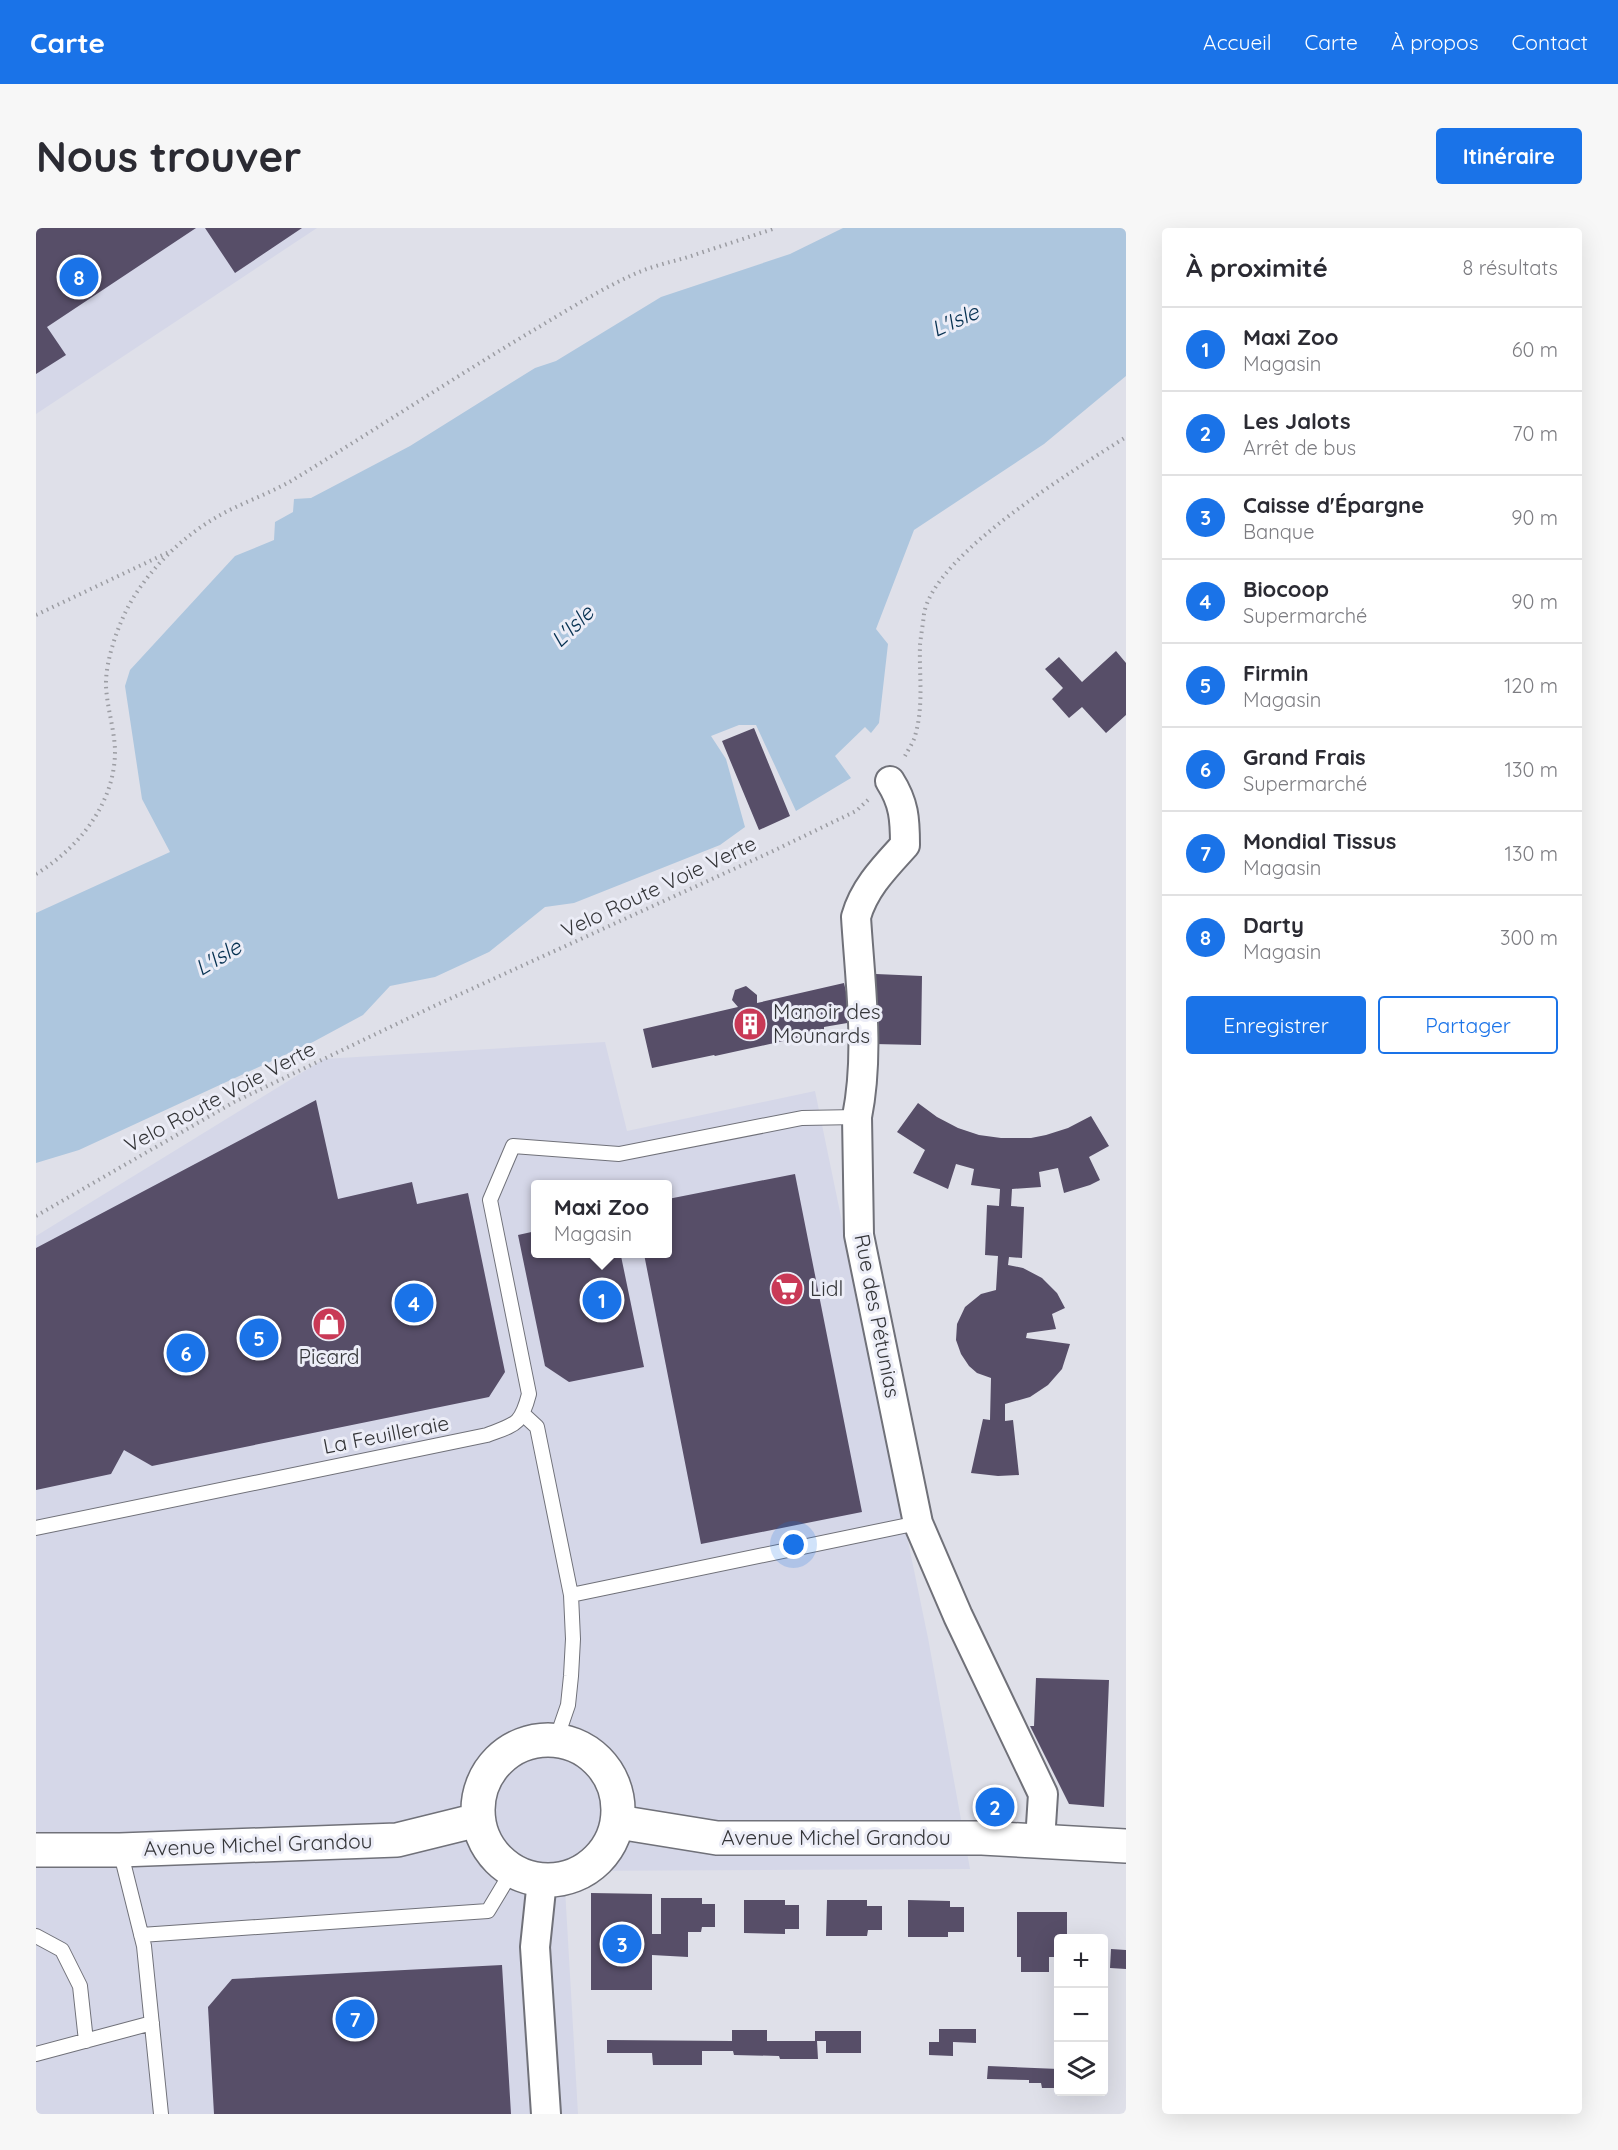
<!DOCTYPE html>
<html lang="fr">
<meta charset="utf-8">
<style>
body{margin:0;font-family:Quicksand,sans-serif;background:#f7f7f7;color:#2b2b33}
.controls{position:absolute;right:18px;bottom:18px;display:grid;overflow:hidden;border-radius:6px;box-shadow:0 6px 24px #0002}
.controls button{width:54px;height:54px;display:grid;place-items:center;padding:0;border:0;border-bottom:2px solid #e1e1e2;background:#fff;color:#2b2b33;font:30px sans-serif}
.you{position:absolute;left:758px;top:1317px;width:21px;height:21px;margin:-15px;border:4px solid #fff;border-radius:50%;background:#1a73e8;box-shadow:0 0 0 9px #1a73e833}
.badge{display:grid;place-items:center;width:39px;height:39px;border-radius:50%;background:#1a73e8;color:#fff;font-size:20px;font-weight:700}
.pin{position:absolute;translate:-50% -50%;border:3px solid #fff;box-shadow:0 2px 6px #0006}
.popup{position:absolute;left:495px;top:952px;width:141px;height:78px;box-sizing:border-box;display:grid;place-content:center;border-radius:6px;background:#fff;filter:drop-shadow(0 2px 4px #0005);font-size:20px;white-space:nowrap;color:#7c7c81}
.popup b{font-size:22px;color:#2b2b33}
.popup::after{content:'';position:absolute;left:50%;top:100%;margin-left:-12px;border:12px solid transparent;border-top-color:#fff}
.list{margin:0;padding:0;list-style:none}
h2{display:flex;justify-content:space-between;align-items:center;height:78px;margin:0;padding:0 24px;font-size:26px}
h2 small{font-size:20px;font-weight:400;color:#7c7c81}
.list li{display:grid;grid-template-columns:39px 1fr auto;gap:18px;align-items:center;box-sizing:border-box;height:84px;padding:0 24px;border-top:2px solid #e1e1e2}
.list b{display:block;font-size:22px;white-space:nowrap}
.list p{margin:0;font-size:20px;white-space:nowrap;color:#7c7c81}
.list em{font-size:20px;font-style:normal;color:#7c7c81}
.actions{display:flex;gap:12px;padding:18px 24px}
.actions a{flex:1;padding:14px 0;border:2px solid #1a73e8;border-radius:6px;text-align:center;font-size:21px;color:#1a73e8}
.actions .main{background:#1a73e8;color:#fff}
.icon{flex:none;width:33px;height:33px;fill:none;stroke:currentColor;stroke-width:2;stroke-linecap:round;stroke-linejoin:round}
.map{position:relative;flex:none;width:1090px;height:1886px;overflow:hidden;border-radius:6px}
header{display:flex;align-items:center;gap:36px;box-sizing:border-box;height:84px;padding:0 30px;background:#1a73e8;color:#fff}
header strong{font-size:28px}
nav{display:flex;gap:33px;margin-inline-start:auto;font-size:21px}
.intro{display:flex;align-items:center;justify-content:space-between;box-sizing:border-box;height:144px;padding:0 36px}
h1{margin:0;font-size:42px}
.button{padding:15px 27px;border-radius:6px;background:#1a73e8;color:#fff;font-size:21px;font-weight:700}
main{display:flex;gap:36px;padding:0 36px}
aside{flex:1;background:#fff;border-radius:6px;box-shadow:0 6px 24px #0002}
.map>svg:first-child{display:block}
.built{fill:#d5d7e8;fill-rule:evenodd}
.water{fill:#adc6de}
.building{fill:#574e68}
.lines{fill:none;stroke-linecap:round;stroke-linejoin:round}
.lane-casing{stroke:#707179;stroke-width:16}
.street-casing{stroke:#707179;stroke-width:32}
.secondary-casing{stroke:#707179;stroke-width:36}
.path{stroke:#9c9da3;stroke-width:4;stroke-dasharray:1.5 4.5;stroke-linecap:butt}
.lane{stroke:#fff;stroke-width:14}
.street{stroke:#fff;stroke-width:28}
.secondary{stroke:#fff;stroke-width:33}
.labels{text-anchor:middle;stroke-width:6;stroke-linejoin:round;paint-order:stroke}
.street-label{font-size:21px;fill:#343538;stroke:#ecedf7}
.poi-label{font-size:21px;fill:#343538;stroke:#ecedf7;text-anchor:start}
.water-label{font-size:22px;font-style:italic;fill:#063151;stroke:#ecedf7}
</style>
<header>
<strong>Carte</strong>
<nav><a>Accueil</a><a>Carte</a><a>À propos</a><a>Contact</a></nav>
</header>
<div class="intro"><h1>Nous trouver</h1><a class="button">Itinéraire</a></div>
<main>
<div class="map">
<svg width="1090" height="1886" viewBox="0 0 1090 1886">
<rect width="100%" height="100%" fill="#dfe0e9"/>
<!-- built -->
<path class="built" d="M0,0H281L0,186Z
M569,814L591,903L779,863L892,1410L934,1641L528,1643L542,1886H0V1008L288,831ZM500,956H632V1026H500Z"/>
<!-- water -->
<path class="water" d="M807,0H1090V148L1008,216L878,302L840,401L852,416L843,495L835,505L829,499L799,528L815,550L760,583L720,497H703L675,508L690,531L709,599L684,617L538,675L509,679L453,724L399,749L354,758L327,787L277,814L43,922L0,935V685L134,624L106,571L89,458L94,442L199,328L238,312L239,294L257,284L258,271L275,270L374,218L499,140L520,133L625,69L754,26Z"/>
<!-- building -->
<path class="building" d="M0,0H160L11,99L30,127L0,146Z
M169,0H266L199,45Z
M1080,423L1090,435V487L1070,505L1046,479L1033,490L1016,471L1027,460L1009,441L1023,429L1046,454Z
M718,500L754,588L723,602L686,513Z
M840,746L886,748L885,817L838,816Z
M808,755L817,794L788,799V804L679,828L678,827L616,840L607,801L702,779L696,772L699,762L710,758L721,767V775Z
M280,872L302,971L376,954L381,976L432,965L469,1144L453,1169L116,1238L88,1222L75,1246L0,1262V1020Z
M882,875L901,889L922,900L943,907L965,910H995L1010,907L1032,900L1055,888L1073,918L1053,929L1064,952L1054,957L1028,965L1022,940L1003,944L1005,959L976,961L975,978L988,979L986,1030L973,1029L972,1037L987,1040L1006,1050L1021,1065L1029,1080L1016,1086L1020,1101L991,1105L990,1110L1034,1116L1026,1141L1012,1157L994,1169L969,1176V1193L977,1192L983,1247L962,1248L935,1245L947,1191L954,1192L955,1150L941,1145L933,1138L925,1126L920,1112L921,1096L929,1079L945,1066L960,1062L962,1028L949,1027L951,977L963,978L964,961L935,957L938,941L920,936L912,961L877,945L889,922L861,904Z
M759,946L826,1284L665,1316L608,1026H632V971Z
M500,1003V1026H591L585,1028L608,1139L533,1154L509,1138L482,1007Z
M1000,1450L1073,1452L1068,1579L1033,1576L994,1498H998Z
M555,1665L616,1666V1706H625V1670H666V1676H679V1699H666L665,1704H652V1729L616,1727V1762H555Z
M708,1672H749V1677H763V1701H749V1706L708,1705Z
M791,1672H831V1678H846V1702H832L831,1708H790Z
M872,1672L914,1673V1679H928V1704H912V1709H872Z
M981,1684H1031V1710H1023V1729H1013V1744H985V1729H981Z
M1075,1721L1090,1722V1741L1074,1740Z
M466,1737L475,1886H178L172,1779L196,1751Z
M903,1801H940V1815L917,1814V1828L893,1827V1814H903Z
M696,1802H731V1813H779V1803H825V1825H790V1813H781L782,1831H744L743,1828L698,1827L697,1823H666V1837H617L616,1825H571V1812L696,1813Z
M952,1838L1023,1841V1860H1006L1005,1855H993V1852L951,1851Z"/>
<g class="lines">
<!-- lane casing -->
<g class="lane-casing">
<path id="lane" d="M488,1187L501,1199L535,1367L537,1411L535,1448L532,1477L520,1512
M0,1300L451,1207C480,1196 485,1197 493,1166L454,972L477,918L583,926L766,890L821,889
M535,1367L882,1295
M84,1622L108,1718L125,1886
M105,1707L452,1683L476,1643
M0,1708L26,1722L44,1758L50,1813
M0,1826L116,1795"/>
</g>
<!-- street casing -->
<g class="street-casing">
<path id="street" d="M854,553C868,575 869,591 869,617C849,639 828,660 820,689C824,754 834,824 821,889L823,1007L882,1295L922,1388L1007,1566L1004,1613
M506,1652L499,1719L510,1886"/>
</g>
<!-- secondary casing -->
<g class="secondary-casing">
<path id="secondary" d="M442 1582a70 70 0 1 1 140 0a70 70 0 1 1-140 0Z
M582,1594L681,1610H946L1090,1618
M0,1622H84L361,1612L442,1592"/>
</g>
<!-- path -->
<path class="path" d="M0,387L133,324
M869,528C872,522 877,515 879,508C888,478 883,447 884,417C885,407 887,396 888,386C898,326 1040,241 1090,209
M0,646C43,620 80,574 79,521C78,500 71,479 70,458C69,432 84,390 99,367C119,336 147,309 179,290C204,275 234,266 260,250C337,203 413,153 491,106C527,85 564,61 603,44C618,38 634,34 649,30C679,20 710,10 740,0
M0,988L198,874L396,779L735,624L820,583L832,572"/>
<!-- lane -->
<use href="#lane" class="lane"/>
<!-- street -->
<use href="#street" class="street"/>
<!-- secondary -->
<use href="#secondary" class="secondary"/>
</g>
<!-- icons -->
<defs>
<g id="building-disc" transform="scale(1.725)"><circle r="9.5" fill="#c93956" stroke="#ecedf7"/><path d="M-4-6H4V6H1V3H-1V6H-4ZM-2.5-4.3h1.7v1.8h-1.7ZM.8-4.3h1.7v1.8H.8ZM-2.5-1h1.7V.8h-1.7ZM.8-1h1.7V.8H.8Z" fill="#fff"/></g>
<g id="supermarket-disc" transform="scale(1.725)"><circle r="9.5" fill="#c93956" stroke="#ecedf7"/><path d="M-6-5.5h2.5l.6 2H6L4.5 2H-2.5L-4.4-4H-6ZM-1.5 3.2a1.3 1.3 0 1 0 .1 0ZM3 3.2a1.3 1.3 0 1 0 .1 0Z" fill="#fff"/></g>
<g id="shop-disc" transform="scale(1.725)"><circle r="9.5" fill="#c93956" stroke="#ecedf7"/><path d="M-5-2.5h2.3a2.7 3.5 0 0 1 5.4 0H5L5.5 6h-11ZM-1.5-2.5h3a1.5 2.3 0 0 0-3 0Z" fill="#fff"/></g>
</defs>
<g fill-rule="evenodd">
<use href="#building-disc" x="714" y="796"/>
<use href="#supermarket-disc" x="751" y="1061"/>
<use href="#shop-disc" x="293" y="1096"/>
</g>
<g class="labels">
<!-- street labels -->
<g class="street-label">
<text transform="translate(623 659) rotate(-25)" y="7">Velo Route Voie Verte</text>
<text transform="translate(184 869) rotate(-28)" y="7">Velo Route Voie Verte</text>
<text transform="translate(841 1088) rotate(79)" y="7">Rue des Pétunias</text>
<text transform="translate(350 1207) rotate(-11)" y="7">La Feuilleraie</text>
<text x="800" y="1617">Avenue Michel Grandou</text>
<text transform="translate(222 1617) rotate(-2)" y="7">Avenue Michel Grandou</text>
</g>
<!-- poi labels -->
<g class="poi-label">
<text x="737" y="791">Manoir des<tspan x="737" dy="24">Mounards</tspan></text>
<text x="774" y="1068">Lidl</text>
<text x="293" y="1136" text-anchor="middle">Picard</text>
</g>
<!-- water labels -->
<g class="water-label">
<text transform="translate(919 92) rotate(-24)" y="8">L'Isle</text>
<text transform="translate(536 398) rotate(-44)" y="8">L'Isle</text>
<text transform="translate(182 729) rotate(-31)" y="8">L'Isle</text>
</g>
</g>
</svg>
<div class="controls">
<button>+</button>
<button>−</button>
<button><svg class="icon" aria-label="layers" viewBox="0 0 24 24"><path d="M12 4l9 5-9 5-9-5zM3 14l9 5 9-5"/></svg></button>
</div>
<div class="you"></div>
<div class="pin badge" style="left:566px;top:1072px">1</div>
<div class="popup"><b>Maxi Zoo</b>Magasin</div>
<div class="pin badge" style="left:959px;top:1579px">2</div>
<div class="pin badge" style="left:586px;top:1716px">3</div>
<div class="pin badge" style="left:378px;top:1075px">4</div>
<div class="pin badge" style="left:223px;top:1110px">5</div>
<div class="pin badge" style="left:150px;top:1125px">6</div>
<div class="pin badge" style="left:319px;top:1791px">7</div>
<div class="pin badge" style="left:43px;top:49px">8</div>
</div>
<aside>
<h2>À proximité<small>8 résultats</small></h2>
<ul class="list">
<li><span class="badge">1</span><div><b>Maxi Zoo</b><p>Magasin</p></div><em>60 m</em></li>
<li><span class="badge">2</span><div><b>Les Jalots</b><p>Arrêt de bus</p></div><em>70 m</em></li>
<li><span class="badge">3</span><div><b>Caisse d'Épargne</b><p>Banque</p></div><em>90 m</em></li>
<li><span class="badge">4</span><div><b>Biocoop</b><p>Supermarché</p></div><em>90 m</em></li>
<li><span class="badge">5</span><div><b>Firmin</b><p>Magasin</p></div><em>120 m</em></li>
<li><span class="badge">6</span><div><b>Grand Frais</b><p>Supermarché</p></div><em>130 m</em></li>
<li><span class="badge">7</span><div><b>Mondial Tissus</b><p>Magasin</p></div><em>130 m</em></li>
<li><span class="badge">8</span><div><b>Darty</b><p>Magasin</p></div><em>300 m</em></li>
</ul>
<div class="actions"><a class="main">Enregistrer</a><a>Partager</a></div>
</aside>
</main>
